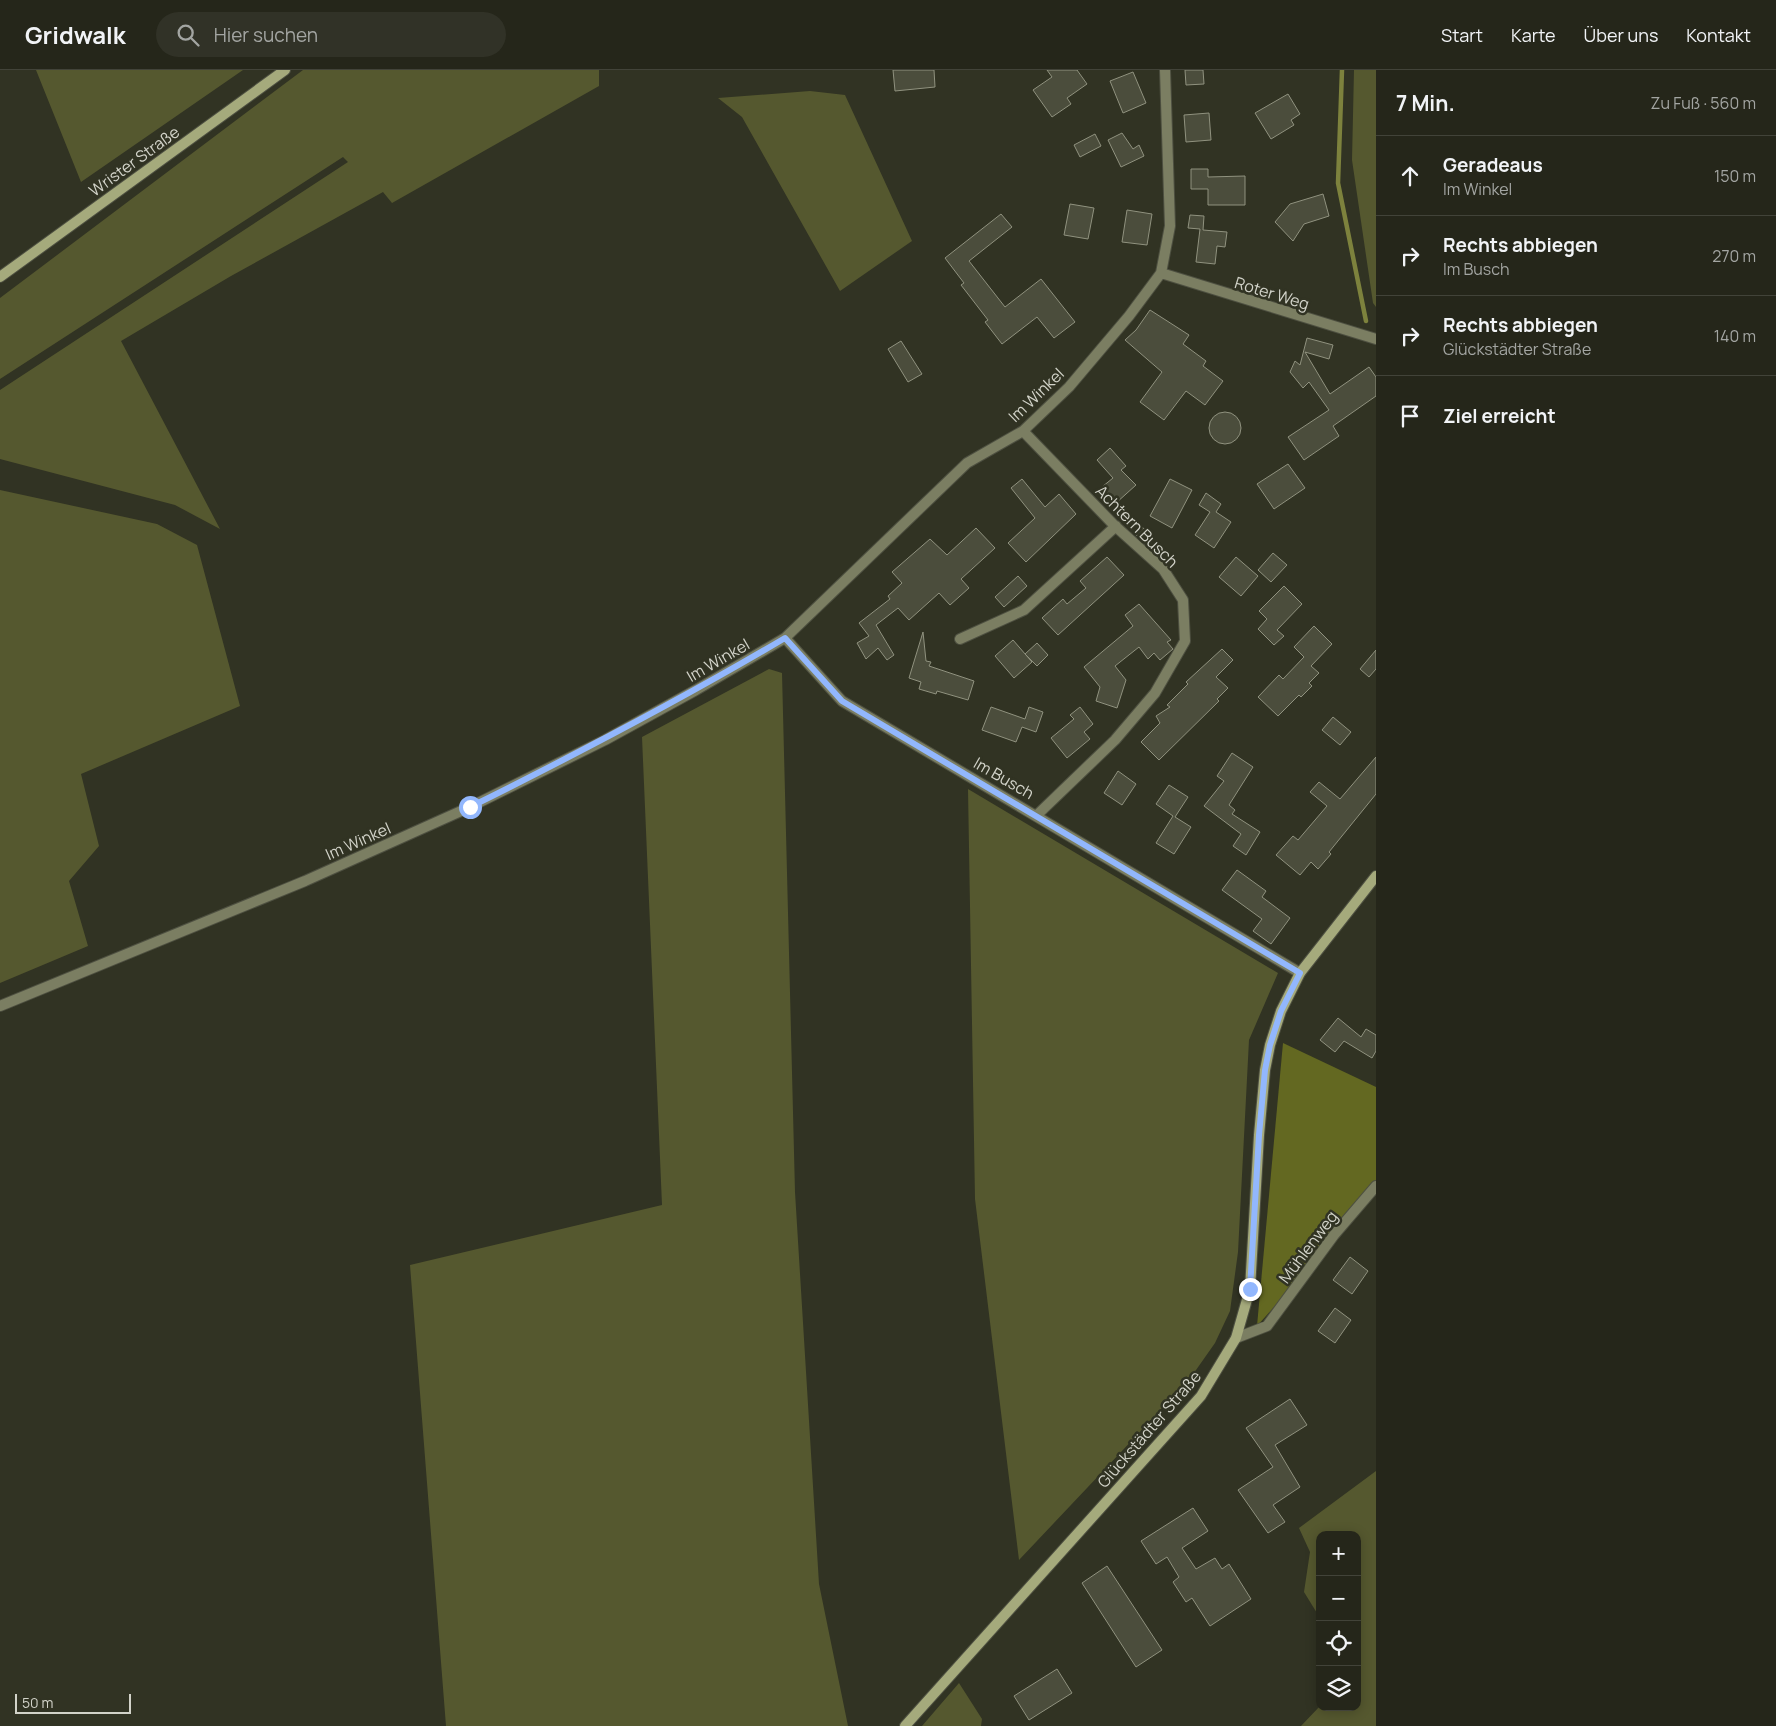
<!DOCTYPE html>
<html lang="de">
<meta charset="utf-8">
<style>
body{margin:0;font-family:Manrope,sans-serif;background:#313227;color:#f1f3f6}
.controls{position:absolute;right:15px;bottom:15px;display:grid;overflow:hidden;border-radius:10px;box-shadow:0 2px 12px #0003}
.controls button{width:45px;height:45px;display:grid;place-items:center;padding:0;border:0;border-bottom:1px solid #424339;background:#25261a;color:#f1f3f6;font:25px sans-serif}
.scale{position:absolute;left:15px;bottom:12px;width:116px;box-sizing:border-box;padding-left:5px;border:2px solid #d2d3c9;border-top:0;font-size:14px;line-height:18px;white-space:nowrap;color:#d2d3c9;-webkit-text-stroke:4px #313323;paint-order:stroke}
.stop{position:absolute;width:15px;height:15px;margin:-11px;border:4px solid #92b7fd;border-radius:50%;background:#fff}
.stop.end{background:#92b7fd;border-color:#fff;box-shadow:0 1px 5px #0008}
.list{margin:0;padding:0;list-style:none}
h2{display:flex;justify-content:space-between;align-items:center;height:65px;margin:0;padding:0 20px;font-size:21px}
h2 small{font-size:16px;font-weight:400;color:#a3a5a2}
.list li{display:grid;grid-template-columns:32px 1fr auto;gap:15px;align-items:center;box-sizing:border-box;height:80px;padding:0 20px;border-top:1px solid #424339}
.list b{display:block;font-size:19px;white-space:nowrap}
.list p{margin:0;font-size:16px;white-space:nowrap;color:#a3a5a2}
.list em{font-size:16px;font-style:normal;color:#a3a5a2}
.icon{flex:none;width:28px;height:28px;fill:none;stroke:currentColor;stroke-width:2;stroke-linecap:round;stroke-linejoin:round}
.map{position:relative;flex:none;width:1376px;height:1656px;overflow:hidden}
header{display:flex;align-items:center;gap:30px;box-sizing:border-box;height:70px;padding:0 25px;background:#25261a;border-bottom:1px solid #424339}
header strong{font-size:24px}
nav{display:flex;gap:28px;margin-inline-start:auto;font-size:18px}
.search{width:350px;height:45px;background:#313227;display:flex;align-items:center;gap:12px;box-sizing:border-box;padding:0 18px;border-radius:28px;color:#a3a5a2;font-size:19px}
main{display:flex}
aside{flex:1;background:#25261a}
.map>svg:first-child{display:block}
.green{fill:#55582f}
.forest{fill:#636821}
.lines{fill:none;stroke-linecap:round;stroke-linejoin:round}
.stream{stroke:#7d823d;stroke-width:4.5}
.building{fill:#4b4d3c;stroke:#90927f}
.street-casing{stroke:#4e5041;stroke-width:12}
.secondary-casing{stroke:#4e5041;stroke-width:12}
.street{stroke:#7b7e62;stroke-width:10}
.secondary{stroke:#a5aa7c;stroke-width:10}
.route{stroke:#92b7fd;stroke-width:6}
.labels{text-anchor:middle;stroke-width:5;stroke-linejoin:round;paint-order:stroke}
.street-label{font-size:16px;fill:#d2d3c9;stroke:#313323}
</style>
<header>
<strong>Gridwalk</strong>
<div class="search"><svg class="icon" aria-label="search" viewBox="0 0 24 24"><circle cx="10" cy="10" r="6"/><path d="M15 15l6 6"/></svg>Hier suchen</div>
<nav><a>Start</a><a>Karte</a><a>Über uns</a><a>Kontakt</a></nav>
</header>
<main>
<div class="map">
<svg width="1376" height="1656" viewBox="0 0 1376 1656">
<rect width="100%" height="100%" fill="#313323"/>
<!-- green -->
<path class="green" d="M36,0H243L81,112Z
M303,0H599V16L392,133L383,122L231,206L121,271L220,459L175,435L0,389V320L348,92L343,87L0,309V228Z
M1354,0H1376V237L1373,233L1352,90Z
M810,21L845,25L912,171L840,221L742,47L718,28Z
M0,420L157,454L197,475L240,636L81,704L99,776L69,811L88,876L0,913Z
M769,599L782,603L795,1122L819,1514L848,1656H446L410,1195L662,1135L642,667Z
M968,719L1278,903L1249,970L1238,1182L1230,1241L1215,1273L1189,1310L1019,1490L975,1129Z
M1376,1401V1656H1301L1320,1636L1357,1637V1465H1320V1548L1304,1522L1310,1482L1299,1458Z
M959,1613L982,1649L981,1656H922Z"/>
<!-- forest -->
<path class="forest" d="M1283,973L1376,1017V1124L1257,1256Z"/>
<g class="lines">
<!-- stream -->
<path class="stream" d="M1342,0L1338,113L1366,251"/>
</g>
<!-- building -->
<path class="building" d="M893,0H934L935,17L895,21Z
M1047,0H1077L1087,14L1067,28L1071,34L1052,47L1033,20L1052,7Z
M1185,0H1203L1204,14L1186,15Z
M1133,2L1146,33L1123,43L1110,11Z
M1288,24L1300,44L1291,50L1294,55L1271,69L1255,43Z
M1209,43L1211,70L1186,72L1184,45Z
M1122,63L1133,79L1139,75L1144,86L1121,97L1108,70Z
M1095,64L1101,76L1080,87L1074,75Z
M1191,99H1208V107L1245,106V135H1208V119H1191Z
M1323,124L1329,146L1304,154L1293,171L1275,152L1290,134Z
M1070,134L1094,138L1088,169L1064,165Z
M1127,140L1152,144L1147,175L1122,172Z
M1001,144L1012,157L969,191L1005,237L1041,209L1075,252L1054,268L1037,247L1002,274L985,252L988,250L961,215L964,213L945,188Z
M1190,145L1204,146L1203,160L1227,162L1225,177L1217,176L1215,194L1196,192L1200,159L1188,158Z
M1150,240L1189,265L1183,274L1206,291L1203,296L1223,311L1205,335L1186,321L1164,350L1140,332L1162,302L1125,270L1136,260Z
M1307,268L1333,275L1329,289L1305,282L1330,324L1369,297L1376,307V326L1333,356L1339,366L1304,390L1288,367L1329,340L1309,312L1303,318L1290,302L1295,291L1300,295Z
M901,271L922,304L908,312L888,279Z
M1209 358a16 16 0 1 1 32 0a16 16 0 1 1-32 0Z
M1110,378L1126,396L1121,400L1136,415L1116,433L1102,417L1113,408L1097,390Z
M1288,394L1305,418L1274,439L1257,414Z
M1022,409L1045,437L1059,424L1076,444L1026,492L1008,473L1035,448L1011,418Z
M1170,409L1192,420L1172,458L1150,446Z
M1206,423L1221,434L1216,442L1231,452L1214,478L1195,465L1210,442L1199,435Z
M1140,456L1152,464L1146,474L1135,464Z
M976,458L995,478L961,509L969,518L950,535L939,523L909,550L898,538L876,555L894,585L887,590L878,578L866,589L857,573L869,566L859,553L890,529L888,526L902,513L892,502L930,469L947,485Z
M1273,483L1287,495L1271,512L1258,500Z
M1107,487L1124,505L1058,565L1042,548L1063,529L1067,534L1086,518L1080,511Z
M1236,487L1258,506L1241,526L1219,507Z
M1018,506L1027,516L1004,537L995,527Z
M1284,516L1302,534L1277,560L1284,566L1274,575L1258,559L1267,549L1259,541Z
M1139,534L1171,570L1167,572L1173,579L1160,590L1154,583L1148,589L1139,577L1115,596L1126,610L1117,638L1096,631L1100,617L1084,597L1133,556L1125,545Z
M1314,556L1332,574L1311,596L1319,603L1309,613L1312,616L1301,627L1299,625L1278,646L1258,627L1279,605L1283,609L1304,587L1294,577Z
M923,562L926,591L931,592L929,596L974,611L968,630L937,621L936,624L919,619L921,612L909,608Z
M1013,570L1032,592L1014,608L995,586Z
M1037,573L1048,585L1037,596L1025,584Z
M1222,579L1233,590L1216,607L1228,618L1217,629L1219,631L1159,690L1141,672L1160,653L1156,646L1170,637L1167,635L1188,614L1186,612Z
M1376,580V599L1369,607L1360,599Z
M991,637L1025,649L1029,637L1043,642L1036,662L1022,657L1016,672L982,660Z
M1080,637L1093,654L1084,662L1090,669L1067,688L1051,668L1074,649L1070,645Z
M1333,647L1351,662L1340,675L1322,660Z
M1232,683L1253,697L1229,735L1235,740L1232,744L1260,762L1246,785L1233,776L1241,764L1204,736L1224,711L1217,706Z
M1376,687V724L1329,782L1331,784L1318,799L1311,792L1300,805L1276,785L1293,766L1298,770L1327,736L1310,722L1319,712L1340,729Z
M1118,701L1136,714L1122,735L1104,723Z
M1169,715L1188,727L1175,747L1191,757L1174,784L1156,773L1173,746L1156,734Z
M1237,800L1266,821L1262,827L1290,848L1271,874L1253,861L1262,849L1222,820Z
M1338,948L1361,967L1366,959L1376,965V981L1372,988L1344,971L1335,982L1320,970Z
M1350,1187L1368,1201L1352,1224L1333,1210Z
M1335,1238L1351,1250L1335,1273L1318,1261Z
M1290,1329L1307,1355L1275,1375L1300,1417L1273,1435L1285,1452L1268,1463L1238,1420L1273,1397L1246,1358Z
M1193,1438L1208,1461L1182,1478L1196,1499L1215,1488L1222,1499L1229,1494L1251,1529L1210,1556L1192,1528L1186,1532L1173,1512L1179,1507L1167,1487L1156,1494L1141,1471Z
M1107,1496L1162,1580L1136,1597L1082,1513Z
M1057,1599L1072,1623L1029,1650L1014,1626Z"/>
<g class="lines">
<!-- street casing -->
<g class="street-casing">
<path id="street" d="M1161,203L1376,269
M1023,361L1114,455L1163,499L1183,530L1185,571L1155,623L1115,670L1037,745
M785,568L842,631L1300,903
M960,569L1024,540L1116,456
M0,936L305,811L470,737L605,670L696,620L785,568L967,393L1023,361L1069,317L1129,246L1161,203L1170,156L1165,0
M1236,1268L1267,1256L1334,1165L1376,1116"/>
</g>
<!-- secondary casing -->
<g class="secondary-casing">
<path id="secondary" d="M0,207L285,0
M905,1656L1201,1326L1236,1268L1250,1219L1259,1065L1265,1000L1270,975L1281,941L1300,903L1376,806"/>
</g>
<!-- street -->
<use href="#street" class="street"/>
<!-- secondary -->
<use href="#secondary" class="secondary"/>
</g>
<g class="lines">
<!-- route -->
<path class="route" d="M470,737C577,684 682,629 785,568L842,631L1300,903L1281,941L1270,975L1265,1000L1259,1065L1250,1219"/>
</g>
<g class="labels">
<!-- street labels -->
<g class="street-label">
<text transform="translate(134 91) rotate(-36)" y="6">Wrister Straße</text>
<text transform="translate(1272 223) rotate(17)" y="6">Roter Weg</text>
<text transform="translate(1036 325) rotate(-44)" y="6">Im Winkel</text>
<text transform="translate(1137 456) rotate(45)" y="6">Achtern Busch</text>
<text transform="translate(718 590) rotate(-30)" y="6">Im Winkel</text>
<text transform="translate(1004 708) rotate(30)" y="6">Im Busch</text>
<text transform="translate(358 771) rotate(-24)" y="6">Im Winkel</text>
<text transform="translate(1308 1177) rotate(-53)" y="6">Mühlenweg</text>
<text transform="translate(1149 1359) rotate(-49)" y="6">Glückstädter Straße</text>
</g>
</g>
</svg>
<div class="controls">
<button>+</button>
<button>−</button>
<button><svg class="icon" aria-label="locate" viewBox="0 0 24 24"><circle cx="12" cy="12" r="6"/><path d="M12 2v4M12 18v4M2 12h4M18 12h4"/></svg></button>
<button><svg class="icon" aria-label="layers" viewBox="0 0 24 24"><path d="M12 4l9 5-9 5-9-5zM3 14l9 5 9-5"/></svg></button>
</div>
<div class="scale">50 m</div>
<div class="stop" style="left:470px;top:737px"></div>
<div class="stop end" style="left:1250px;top:1219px"></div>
</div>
<aside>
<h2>7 Min.<small>Zu Fuß · 560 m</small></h2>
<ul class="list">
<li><svg class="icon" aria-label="ahead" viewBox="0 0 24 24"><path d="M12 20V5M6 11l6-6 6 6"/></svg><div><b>Geradeaus</b><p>Im Winkel</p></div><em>150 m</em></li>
<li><svg class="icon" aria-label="right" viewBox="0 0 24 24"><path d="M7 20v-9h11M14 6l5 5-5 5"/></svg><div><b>Rechts abbiegen</b><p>Im Busch</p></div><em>270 m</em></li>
<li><svg class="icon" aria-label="right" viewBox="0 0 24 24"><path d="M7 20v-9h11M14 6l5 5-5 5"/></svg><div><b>Rechts abbiegen</b><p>Glückstädter Straße</p></div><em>140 m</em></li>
<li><svg class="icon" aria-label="arrive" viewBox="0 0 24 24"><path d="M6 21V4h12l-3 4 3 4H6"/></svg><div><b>Ziel erreicht</b></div></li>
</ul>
</aside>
</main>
